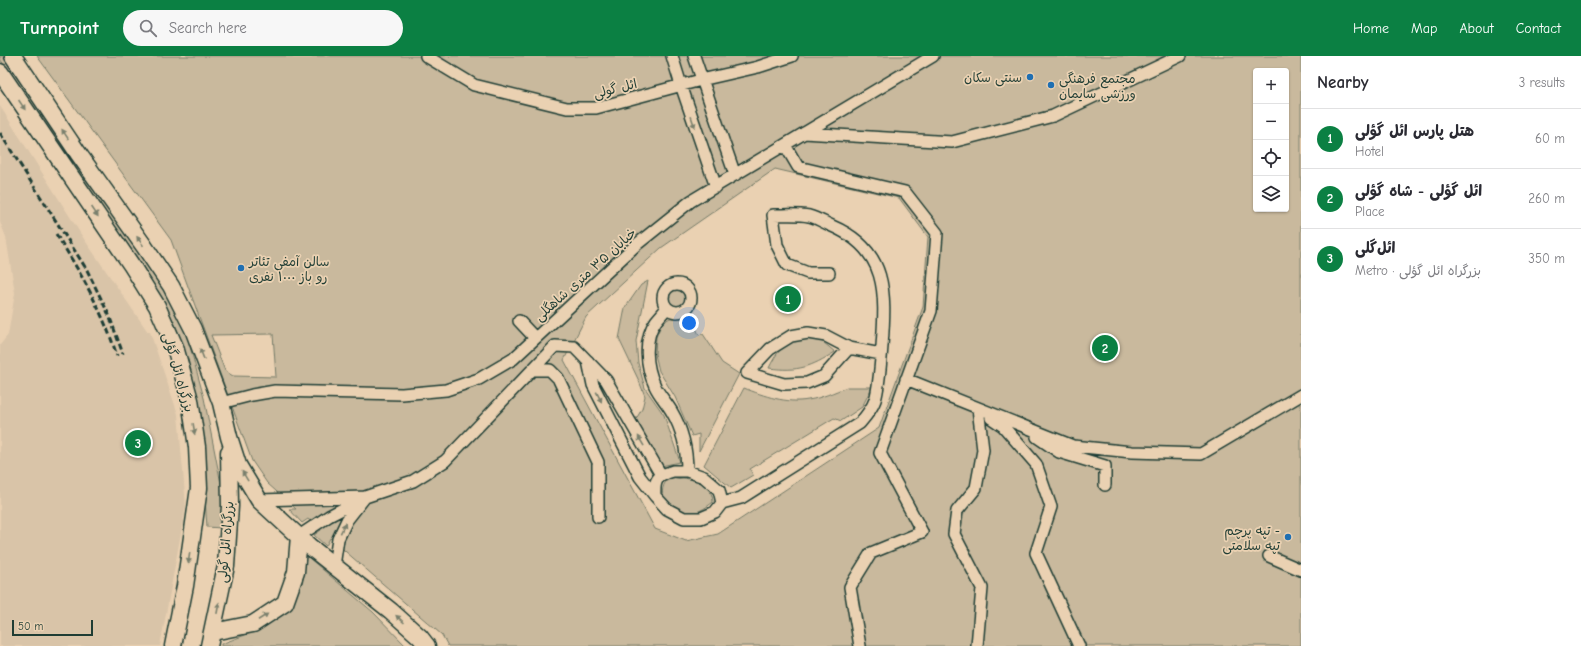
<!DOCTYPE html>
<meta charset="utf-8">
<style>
body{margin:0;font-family:"Comic Neue","Playpen Sans Arabic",sans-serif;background:#f7f7f7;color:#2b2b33}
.controls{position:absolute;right:12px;top:12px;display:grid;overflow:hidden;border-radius:4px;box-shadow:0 1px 3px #0004}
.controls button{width:36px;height:36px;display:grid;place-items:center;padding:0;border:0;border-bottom:1px solid #e1e1e2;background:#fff;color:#2b2b33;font:20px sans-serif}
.scale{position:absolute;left:12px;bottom:10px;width:81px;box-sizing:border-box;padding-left:4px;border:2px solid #1f3d34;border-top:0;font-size:11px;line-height:14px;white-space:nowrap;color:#1f3d34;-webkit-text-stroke:3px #ead1b2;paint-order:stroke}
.you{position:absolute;left:689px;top:267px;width:14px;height:14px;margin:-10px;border:3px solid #fff;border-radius:50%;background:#1a73e8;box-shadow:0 0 0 6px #1a73e833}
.badge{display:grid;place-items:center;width:26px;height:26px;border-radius:50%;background:#0b8043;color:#fff;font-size:13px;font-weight:700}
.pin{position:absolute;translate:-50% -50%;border:2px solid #fff;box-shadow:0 1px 4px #0006}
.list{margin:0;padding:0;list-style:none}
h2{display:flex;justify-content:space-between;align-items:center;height:52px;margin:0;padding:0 16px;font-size:17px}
h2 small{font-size:13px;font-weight:400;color:#7c7c81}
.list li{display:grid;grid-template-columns:26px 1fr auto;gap:12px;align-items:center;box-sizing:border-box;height:60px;padding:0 16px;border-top:1px solid #e1e1e2}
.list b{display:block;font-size:15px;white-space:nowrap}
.list p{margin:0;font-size:13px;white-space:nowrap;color:#7c7c81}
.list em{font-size:13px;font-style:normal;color:#7c7c81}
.icon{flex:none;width:22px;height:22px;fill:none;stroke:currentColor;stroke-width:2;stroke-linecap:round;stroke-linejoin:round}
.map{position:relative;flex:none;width:1301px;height:590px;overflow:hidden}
header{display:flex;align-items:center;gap:24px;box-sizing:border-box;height:56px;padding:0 20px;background:#0b8043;color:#fff}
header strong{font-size:19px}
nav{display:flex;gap:22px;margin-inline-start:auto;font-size:14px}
.search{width:280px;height:36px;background:#f7f7f7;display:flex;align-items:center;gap:10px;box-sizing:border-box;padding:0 14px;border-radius:22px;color:#7c7c81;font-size:15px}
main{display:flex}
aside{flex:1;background:#fff}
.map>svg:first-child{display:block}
.built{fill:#d9c4a8}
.green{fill:#c9b99d;stroke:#747b68;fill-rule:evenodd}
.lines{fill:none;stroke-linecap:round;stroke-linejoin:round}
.minor-casing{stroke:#1f3d34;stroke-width:14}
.highway-casing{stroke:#1f3d34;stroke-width:19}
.minor{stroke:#ead1b2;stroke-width:11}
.highway{stroke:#ead1b2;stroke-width:16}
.rail{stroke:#1f3d34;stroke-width:3;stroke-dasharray:6 3;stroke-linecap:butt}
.oneway{fill:#7a806d}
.poi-dot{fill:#1f6fb2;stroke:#ead1b2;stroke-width:1.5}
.labels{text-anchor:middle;stroke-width:3.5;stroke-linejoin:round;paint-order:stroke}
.poi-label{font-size:13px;fill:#1f3d34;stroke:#ead1b2;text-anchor:end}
.street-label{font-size:13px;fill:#1f3d34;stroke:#ead1b2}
</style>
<header>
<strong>Turnpoint</strong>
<div class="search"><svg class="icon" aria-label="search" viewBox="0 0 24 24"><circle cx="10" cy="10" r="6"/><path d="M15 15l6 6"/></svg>Search here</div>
<nav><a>Home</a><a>Map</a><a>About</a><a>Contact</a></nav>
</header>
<main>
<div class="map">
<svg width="1301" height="590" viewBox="0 0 1301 590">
<rect width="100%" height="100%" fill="#ead1b2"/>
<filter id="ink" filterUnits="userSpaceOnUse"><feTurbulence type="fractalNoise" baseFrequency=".025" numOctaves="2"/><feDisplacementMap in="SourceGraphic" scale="8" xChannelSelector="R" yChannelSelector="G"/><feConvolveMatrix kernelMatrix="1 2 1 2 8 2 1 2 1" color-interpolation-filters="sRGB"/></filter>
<g filter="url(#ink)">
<!-- built -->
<path class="built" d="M0,50L84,183L148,276H150L178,358L186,450L160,590H0V289L8,279L15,237L6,181L0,166Z"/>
<!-- green -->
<path class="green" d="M0,0H7L163,231L181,264L189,287L204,342L224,443L221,472L207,471L198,344L183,289L174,266L141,207L55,85L0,3Z
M37,0H1301V590H448L442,579L330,482L326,490L314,479L321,474L308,463L302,467L289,453H296L267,427L252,405L171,184ZM1256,15H1286V153H1256ZM775,113L899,142L928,181L923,251L879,372L718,478L686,485L655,473L564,304L586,261L661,192ZM273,278L276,321L233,320L225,315L211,279Z
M648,225L636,285L638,307L645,332L664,359L680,406L661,410L636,363L642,353L645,340L639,325L619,283L625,252L641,229Z
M669 242a8 8 0 1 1 16 0a8 8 0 1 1-16 0Z
M670,262H692L699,279L703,278L722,307L739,318L699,395V378L692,380L675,341L659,315L655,298L656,281L662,267Z
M813,282L823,286L835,296C811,311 798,316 769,312C780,289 788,284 813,282Z
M847,331H872L862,351L841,365L834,362L750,413L753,419L731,432L704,409L744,332C764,340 787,348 808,344C822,342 834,336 847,331Z
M683,422C698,424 712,429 713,446C706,452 695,459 685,457C669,454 655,439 667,424Z
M303,497L373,556L406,590H221V588L256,575L284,556L297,538L303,525Z"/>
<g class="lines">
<!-- minor casing -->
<g class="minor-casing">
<path id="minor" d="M426,0L474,29L567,52H596L701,24L758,11L792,0
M672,0L681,29L716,131
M694,0L735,119
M804,77L952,86L1053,60L1180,0
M785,89L798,111L905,136L937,177L931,255L880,397L922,476L871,497L850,531L860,590
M663 242a14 14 0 1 1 28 0a14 14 0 1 1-28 0Z
M666,253C663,257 659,261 656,265C643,283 646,311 655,330C659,339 667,347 672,356C682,373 687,395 687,415
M519,265L535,282
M808,277L826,280L849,292L824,320L807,327L784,328L747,317L770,293L791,280Z
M849,292L881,298
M588,305L593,329L640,421L655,440
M533,314H550L558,322L598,406V461
M906,323L1073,390L1132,396L1201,398L1301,339
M221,347L252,339L275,335L402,338L446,334L479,323L513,303L636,189L691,145L933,0
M991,362L1003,370L1036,408L1051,451L1036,497L1079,590
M1037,381L1059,396L1105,410V429
M673,415H687L704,421L719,434L722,447L715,456L701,462H684L667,453L655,440C654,423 657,420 673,415Z
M259,444L365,441L347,464L338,483L334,510
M722,447L741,442L860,367C866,360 872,353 875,344C879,332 881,303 882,290C886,237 888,194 832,170C825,167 817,162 809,160C798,158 785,159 773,159L777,189L787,209L808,217H829
M299,480L329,460L365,441L413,425L445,405L555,290L574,291L606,324L661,419
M1269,500L1301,514
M977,590L982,532L954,478L957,455L976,432L983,394L978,352"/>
</g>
<!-- highway casing -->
<g class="highway-casing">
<path id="highway" d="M13,0L78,97L144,190L171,230L193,273L221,347L229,381L238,409L259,444L309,490L391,555L420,581L427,590
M0,16L132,210L157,250L175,291L190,344L197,391L199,432L185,530L173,590
M213,576L253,568L285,547L296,516L299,480
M209,590L226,510L230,450L229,396"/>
</g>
<!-- minor -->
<use href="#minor" class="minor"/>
<!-- highway -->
<use href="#highway" class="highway"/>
<!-- rail -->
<path class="rail" d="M0,77L87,214L109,259L123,298
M56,178C81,217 103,256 117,300"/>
</g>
<!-- one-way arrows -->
<defs><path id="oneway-solid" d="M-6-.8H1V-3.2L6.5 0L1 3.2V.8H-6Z"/></defs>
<g class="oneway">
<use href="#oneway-solid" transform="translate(22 49) rotate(56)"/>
<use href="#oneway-solid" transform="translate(693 66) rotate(71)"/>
<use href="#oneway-solid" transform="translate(65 78) rotate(-124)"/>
<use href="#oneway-solid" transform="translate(95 156) rotate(56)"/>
<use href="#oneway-solid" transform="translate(140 185) rotate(-125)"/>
<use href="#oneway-solid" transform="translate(202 298) rotate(-111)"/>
<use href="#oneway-solid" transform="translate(599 341) rotate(63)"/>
<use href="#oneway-solid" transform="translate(194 373) rotate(81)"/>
<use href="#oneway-solid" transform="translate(641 385) rotate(-120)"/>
<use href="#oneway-solid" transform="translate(245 420) rotate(-121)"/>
<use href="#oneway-solid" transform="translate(343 472) rotate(-64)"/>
<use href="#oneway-solid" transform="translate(189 502) rotate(98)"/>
<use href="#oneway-solid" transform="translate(218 552) rotate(-79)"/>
<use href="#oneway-solid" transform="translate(263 561) rotate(-33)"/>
<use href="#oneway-solid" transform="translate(400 563) rotate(-138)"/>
</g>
</g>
<!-- markers -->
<g class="poi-dot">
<circle cx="1030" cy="21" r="4"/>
<circle cx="1051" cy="29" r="4"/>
<circle cx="241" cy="212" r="4"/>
<circle cx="1288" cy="481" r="4"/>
</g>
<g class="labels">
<!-- poi labels -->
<g class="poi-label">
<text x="1022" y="26">سنتی سکان</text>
<text x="1059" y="27" text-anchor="start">مجتمع فرهنگی<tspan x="1059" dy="15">ورزشی سایمان</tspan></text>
<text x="249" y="210" text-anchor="start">سالن آمفی تئاتر<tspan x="249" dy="15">رو باز ۱۰۰۰ نفری</tspan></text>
<text x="1280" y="479">تپه پرچم -<tspan x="1280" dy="15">تپه سلامتی</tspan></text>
</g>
<!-- street labels -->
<g class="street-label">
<text transform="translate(615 32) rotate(-14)" y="5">ائل گولی</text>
<text transform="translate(585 218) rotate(-42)" y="5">خیابان ۳۵ متری شاهگلی</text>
<text transform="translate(179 316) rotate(74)" y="5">بزرگراه ائل گؤلی</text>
<text transform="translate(225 486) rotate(-85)" y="5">بزرگراه ائل گولی</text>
</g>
</g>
</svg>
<div class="controls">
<button>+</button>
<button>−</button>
<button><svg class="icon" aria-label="locate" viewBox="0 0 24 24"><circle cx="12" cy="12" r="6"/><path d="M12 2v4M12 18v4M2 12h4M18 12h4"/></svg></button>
<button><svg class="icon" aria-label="layers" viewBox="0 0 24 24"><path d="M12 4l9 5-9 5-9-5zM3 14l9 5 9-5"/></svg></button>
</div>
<div class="scale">50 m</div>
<div class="you"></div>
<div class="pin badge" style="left:788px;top:243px">1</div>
<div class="pin badge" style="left:1105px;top:292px">2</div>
<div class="pin badge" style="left:138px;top:387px">3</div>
</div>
<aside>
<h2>Nearby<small>3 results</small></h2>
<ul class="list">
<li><span class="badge">1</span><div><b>هتل پارس ائل گؤلی</b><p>Hotel</p></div><em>60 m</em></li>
<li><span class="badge">2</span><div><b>ائل گؤلی - شاه گؤلی</b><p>Place</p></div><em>260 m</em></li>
<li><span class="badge">3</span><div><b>ائل‌گلی</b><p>Metro · بزرگراه ائل گؤلی</p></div><em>350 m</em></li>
</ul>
</aside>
</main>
